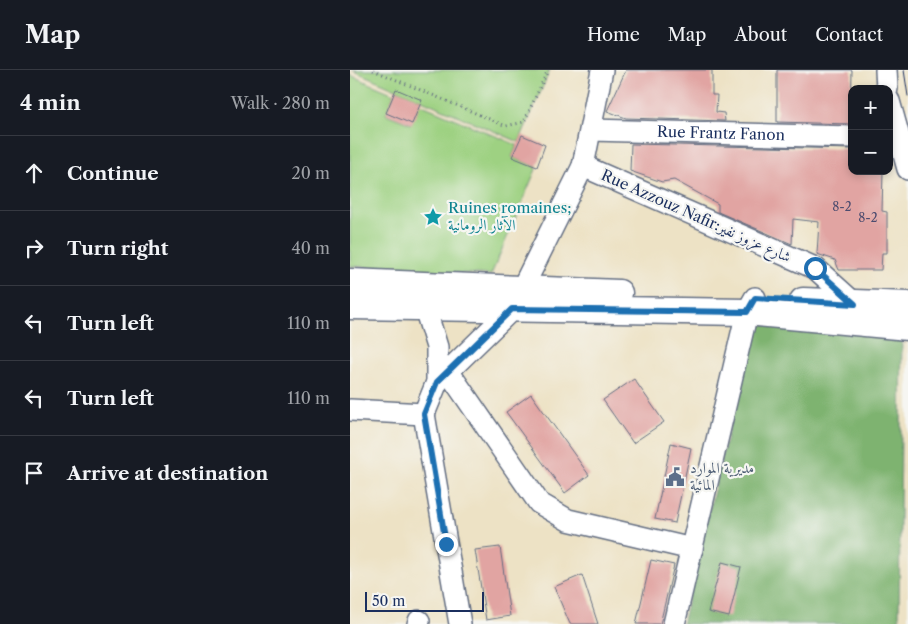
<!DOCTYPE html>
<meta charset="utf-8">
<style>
body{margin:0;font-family:"Libre Caslon Text",Amiri,serif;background:#20242c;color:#f1f3f6}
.controls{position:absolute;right:15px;top:15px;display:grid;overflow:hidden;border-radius:10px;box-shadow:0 2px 8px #0003}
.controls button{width:45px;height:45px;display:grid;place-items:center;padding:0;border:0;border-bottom:1px solid #363941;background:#171b24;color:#f1f3f6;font:25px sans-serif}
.scale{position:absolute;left:15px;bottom:12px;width:119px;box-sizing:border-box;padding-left:5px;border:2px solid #1b2f5e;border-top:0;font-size:14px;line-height:18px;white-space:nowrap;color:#1b2f5e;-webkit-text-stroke:4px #f6f6f2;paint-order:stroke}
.stop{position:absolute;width:15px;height:15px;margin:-11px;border:4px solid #1f6fb2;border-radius:50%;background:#fff}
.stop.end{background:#1f6fb2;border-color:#fff;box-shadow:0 1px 5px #0008}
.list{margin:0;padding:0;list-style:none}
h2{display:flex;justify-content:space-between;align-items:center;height:65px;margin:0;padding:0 20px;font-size:21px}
h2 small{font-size:16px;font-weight:400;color:#9ea1a6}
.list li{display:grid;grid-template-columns:32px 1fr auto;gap:15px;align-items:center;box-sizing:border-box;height:75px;padding:0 20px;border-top:1px solid #363941}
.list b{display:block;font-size:19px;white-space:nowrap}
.list em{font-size:16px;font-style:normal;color:#9ea1a6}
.icon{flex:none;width:28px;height:28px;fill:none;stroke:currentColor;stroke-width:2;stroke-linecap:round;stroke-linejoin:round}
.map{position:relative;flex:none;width:558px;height:554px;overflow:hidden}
header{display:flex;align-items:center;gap:30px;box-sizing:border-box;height:70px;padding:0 25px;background:#171b24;border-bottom:1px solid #363941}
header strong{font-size:24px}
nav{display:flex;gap:28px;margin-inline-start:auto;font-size:18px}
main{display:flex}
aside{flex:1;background:#171b24}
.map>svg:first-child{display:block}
.green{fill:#9ed182;stroke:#5c8070}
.forest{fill:#7eb370;stroke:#4c7167}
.building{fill:#e1a4a2}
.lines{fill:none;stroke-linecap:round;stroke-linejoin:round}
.minor-casing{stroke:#646e82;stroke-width:24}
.major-casing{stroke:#646e82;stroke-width:29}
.path{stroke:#646e82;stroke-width:3;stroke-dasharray:1 4;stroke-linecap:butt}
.minor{stroke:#fff;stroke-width:21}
.major{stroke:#fff;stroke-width:26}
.tram{stroke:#1b2f5e;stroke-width:1}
.route{stroke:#1f6fb2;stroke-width:6}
.labels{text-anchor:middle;stroke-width:4.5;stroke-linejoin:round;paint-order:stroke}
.number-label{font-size:12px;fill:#4c4c6f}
.street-label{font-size:15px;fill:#1b2f5e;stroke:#f6f6f2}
.culture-label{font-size:15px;fill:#0d838f;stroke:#f6f6f2;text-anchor:start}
.service-label{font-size:15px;fill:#4e5e75;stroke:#f6f6f2;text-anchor:start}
</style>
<header>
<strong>Map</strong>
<nav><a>Home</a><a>Map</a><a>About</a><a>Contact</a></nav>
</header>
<main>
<aside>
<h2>4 min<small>Walk · 280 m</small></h2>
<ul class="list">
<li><svg class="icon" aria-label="ahead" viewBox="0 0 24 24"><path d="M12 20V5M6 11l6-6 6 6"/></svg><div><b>Continue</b></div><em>20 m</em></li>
<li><svg class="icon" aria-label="right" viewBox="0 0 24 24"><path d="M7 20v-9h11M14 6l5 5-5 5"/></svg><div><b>Turn right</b></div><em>40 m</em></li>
<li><svg class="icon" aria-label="left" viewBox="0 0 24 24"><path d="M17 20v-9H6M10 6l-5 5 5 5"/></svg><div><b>Turn left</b></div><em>110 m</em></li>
<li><svg class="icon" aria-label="left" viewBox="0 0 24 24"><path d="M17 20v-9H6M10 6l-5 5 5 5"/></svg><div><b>Turn left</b></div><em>110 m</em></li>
<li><svg class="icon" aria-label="arrive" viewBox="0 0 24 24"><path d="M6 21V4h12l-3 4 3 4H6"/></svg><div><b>Arrive at destination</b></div></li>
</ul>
</aside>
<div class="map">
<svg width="558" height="554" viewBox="0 0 558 554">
<rect width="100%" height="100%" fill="#f6f6f2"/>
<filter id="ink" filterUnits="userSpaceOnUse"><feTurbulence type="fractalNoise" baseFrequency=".02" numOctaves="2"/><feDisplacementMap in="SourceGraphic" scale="10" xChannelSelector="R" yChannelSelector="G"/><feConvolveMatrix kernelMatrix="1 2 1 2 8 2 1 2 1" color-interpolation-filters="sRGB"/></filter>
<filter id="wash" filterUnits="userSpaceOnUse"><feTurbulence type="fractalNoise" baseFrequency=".0096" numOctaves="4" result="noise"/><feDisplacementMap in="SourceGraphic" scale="20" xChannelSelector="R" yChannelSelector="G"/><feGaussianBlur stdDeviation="1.12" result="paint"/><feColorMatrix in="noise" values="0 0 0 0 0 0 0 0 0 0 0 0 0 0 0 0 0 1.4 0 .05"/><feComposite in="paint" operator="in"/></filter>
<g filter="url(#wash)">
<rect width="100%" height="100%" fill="#ede2c5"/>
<!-- green -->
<path class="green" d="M2,0H200L169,72Z
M0,5L44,24L36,44L61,54L70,34L167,75L162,87L187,97L141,205L0,196Z"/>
<!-- forest -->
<path class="forest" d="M404,254L552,263L549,554H332Z"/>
<g id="blocks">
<!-- building -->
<path class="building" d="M276,0H362V25H367L366,42L374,43L375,51L276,48L257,41Z
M427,0H502L501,54L427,52Z
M46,19L72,30L62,54L36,43Z
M172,65L195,75L187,97L162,87Z
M281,74L502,79V101H533L532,141L537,142V183H532L531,200H489L485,190L467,184L469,152L443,149L442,174L368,142V134L324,110L312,112L280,101Z
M284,309L314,352L283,373L253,330Z
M181,324L239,405L215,423L156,342Z
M321,373L341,378L325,453L305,449Z
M150,477L160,546L136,550L125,480Z
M301,490L324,495L310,554H286Z
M372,492L391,497L379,547L358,542Z
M232,505L248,554H220L204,517Z"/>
</g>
</g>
<g filter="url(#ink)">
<use href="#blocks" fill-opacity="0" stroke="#646e82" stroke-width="1"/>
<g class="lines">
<!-- minor casing -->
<g class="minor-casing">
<g id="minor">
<path d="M536,0L537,19"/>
<path d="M539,31L558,99"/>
<path id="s1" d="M241,60L502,67"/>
<path d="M233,96L465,198L505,234"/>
<path d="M98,301L189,433L218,450L342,479"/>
<path d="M87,312L162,239L233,96L252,0"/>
<path d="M0,340L74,344L87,312V277L75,238"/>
<path d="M74,344L110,554"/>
<path d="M68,554L69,551"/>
<path d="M324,554L397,242L405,228"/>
</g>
</g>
<!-- major casing -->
<g class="major-casing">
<path id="major" d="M0,212L269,223
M453,231L558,235
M0,236L397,242L558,257"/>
</g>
<!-- path -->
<path class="path" d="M23,0L156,56L174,52L198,0"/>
<!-- minor -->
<use href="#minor" class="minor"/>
<!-- major -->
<use href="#major" class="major"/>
<!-- tram -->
<path class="tram" d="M554,0L558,26"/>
</g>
</g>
<g class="lines" filter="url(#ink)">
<!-- route -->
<path class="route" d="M96,474L74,344L87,312L162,239L397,242L405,228L505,234L465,198"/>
</g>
<!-- icons -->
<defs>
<g id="sight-bare" transform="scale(1.5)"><path d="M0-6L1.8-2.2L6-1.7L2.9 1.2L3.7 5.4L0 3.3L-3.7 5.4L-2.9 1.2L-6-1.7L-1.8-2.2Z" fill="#0f9aa8" stroke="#f6f6f2" stroke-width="2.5" paint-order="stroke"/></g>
<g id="civic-bare" transform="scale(1.5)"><path d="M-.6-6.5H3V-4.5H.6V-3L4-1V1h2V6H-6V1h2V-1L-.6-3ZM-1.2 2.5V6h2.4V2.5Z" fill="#5c6f8a" stroke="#f6f6f2" stroke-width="2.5" paint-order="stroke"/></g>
</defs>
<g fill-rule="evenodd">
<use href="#sight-bare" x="83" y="147"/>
<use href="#civic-bare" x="325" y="407"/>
</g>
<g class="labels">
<!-- number labels -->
<g class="number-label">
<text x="492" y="141">8-2</text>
<text x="518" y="152">8-2</text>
</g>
<!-- street labels -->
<g class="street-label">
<text dy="5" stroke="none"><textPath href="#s1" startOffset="130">Rue Frantz Fanon</textPath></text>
<text transform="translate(346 146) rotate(24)" y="5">Rue Azzouz Nafir;شارع عزوز نفير</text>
</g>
<!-- culture labels -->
<g class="culture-label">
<text x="98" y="143">Ruines romaines;<tspan x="98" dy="17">الآثار الرومانية</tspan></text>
</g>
<!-- service labels -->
<g class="service-label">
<text x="340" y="403">مديرية الموارد<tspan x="340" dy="17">المائية</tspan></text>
</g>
</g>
</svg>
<div class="controls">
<button>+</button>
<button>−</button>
</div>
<div class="scale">50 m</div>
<div class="stop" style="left:465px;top:198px"></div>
<div class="stop end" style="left:96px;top:474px"></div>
</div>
</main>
